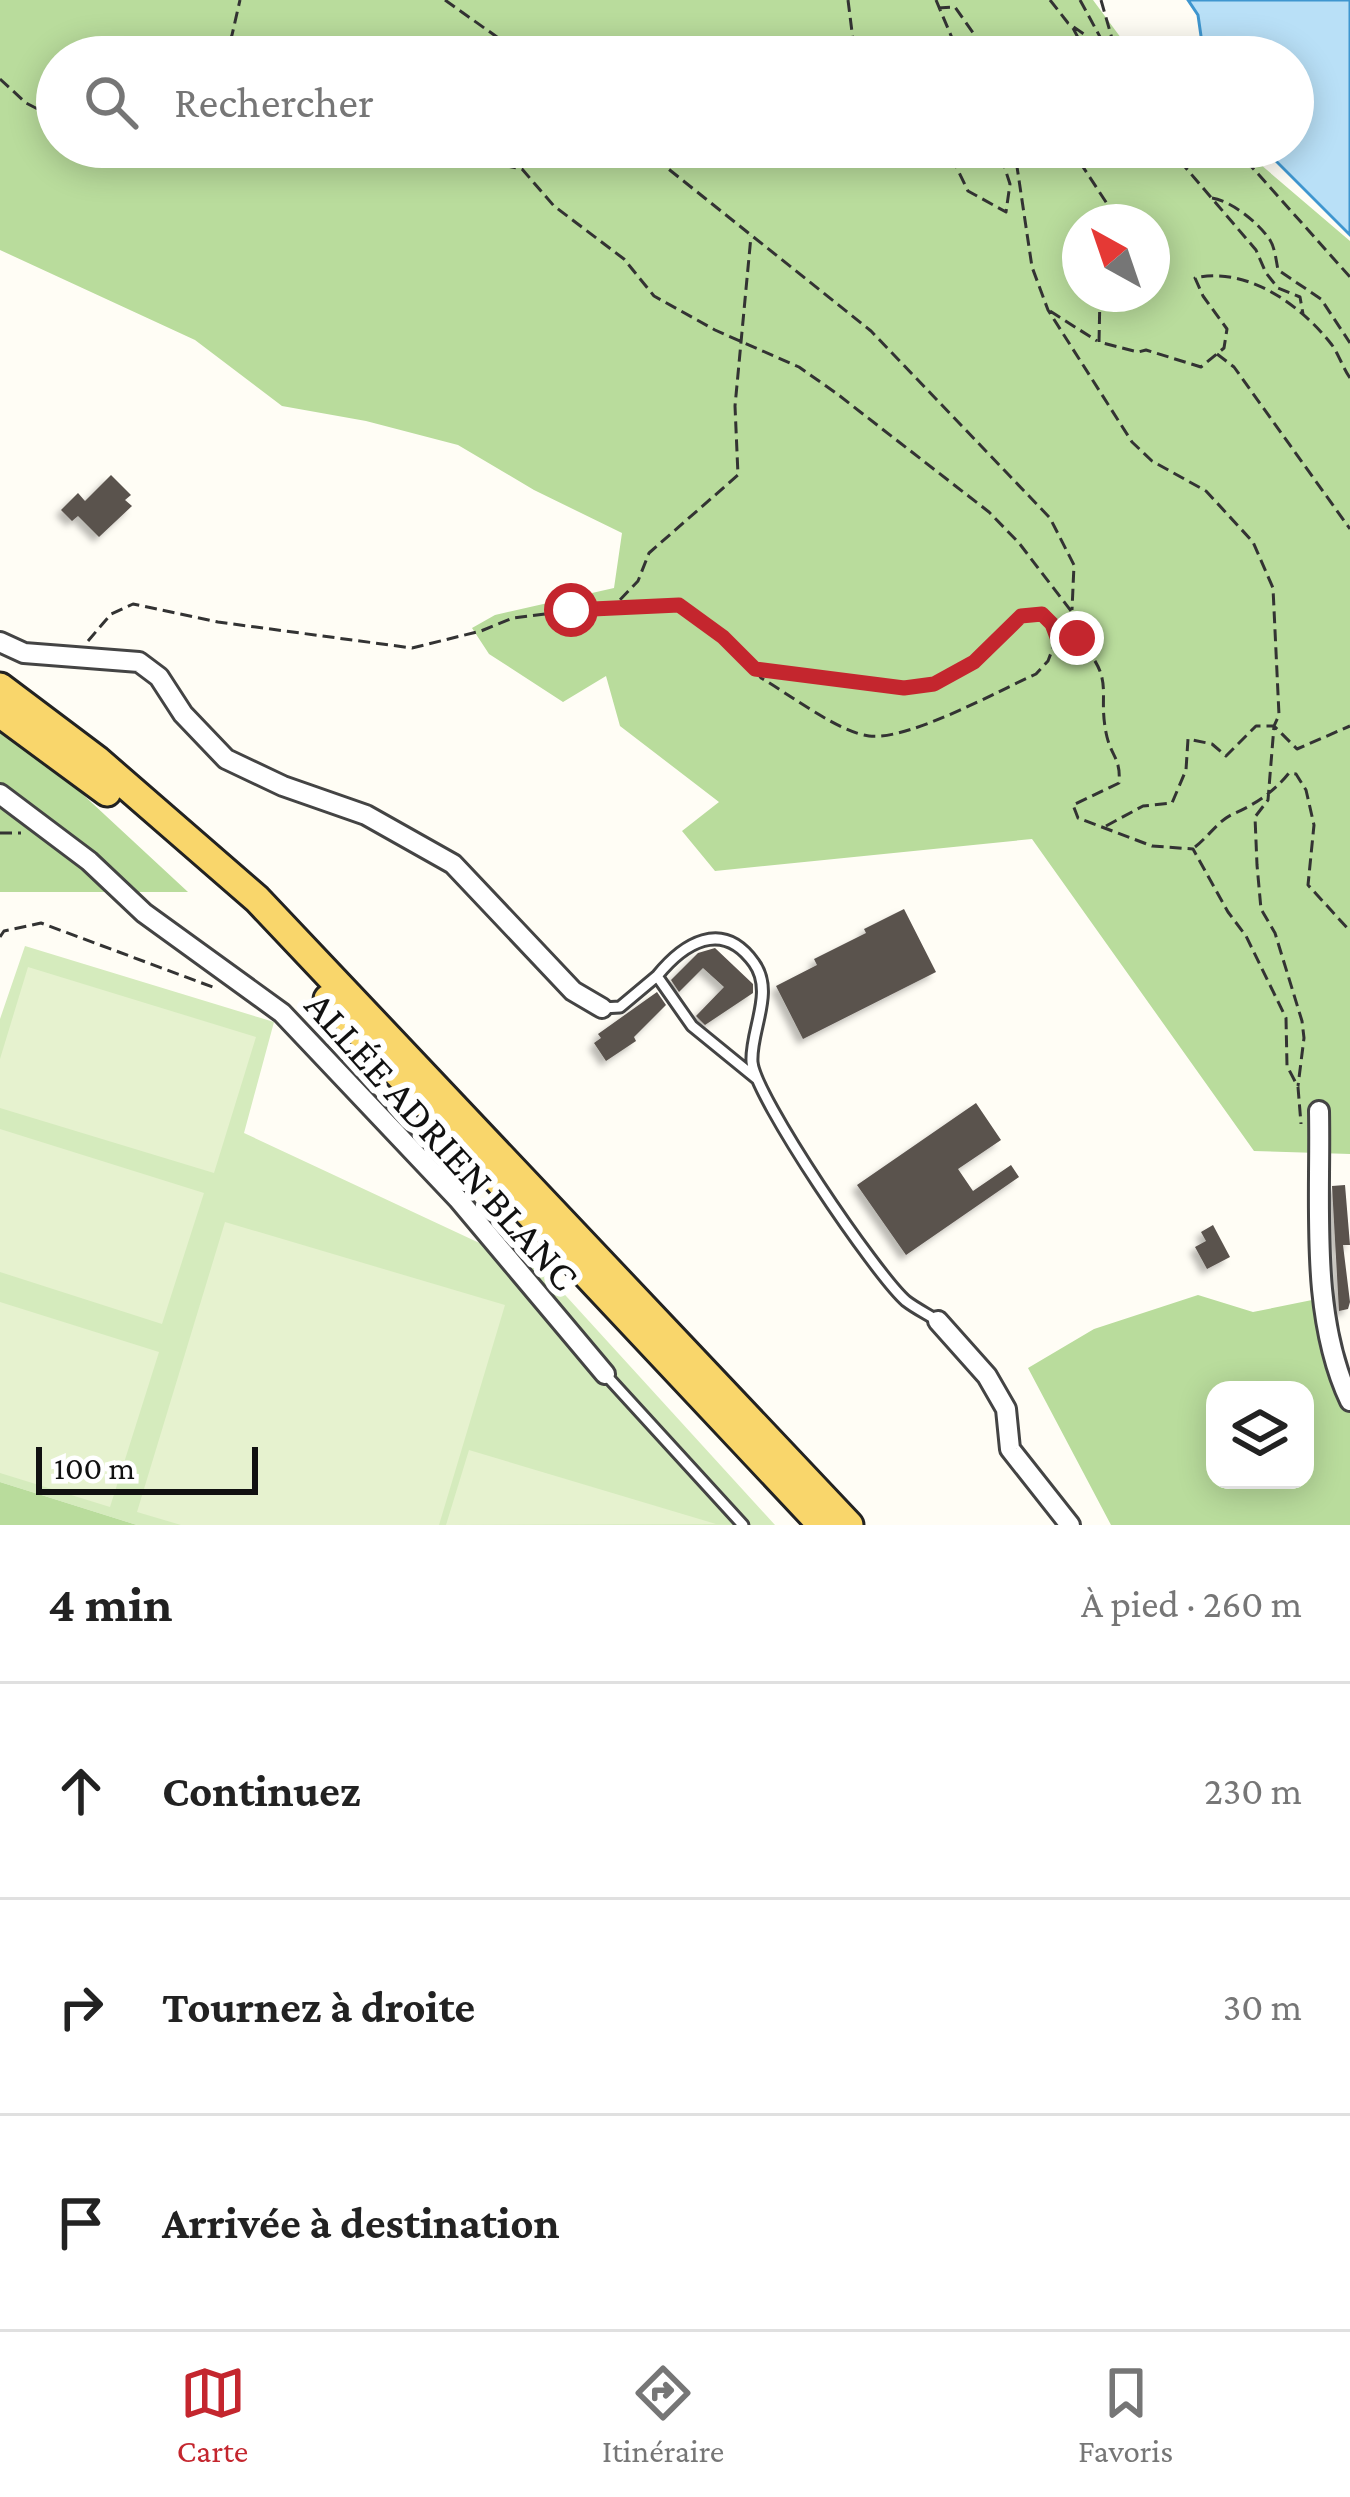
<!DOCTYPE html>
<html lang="fr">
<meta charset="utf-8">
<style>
body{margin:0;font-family:"Crimson Pro",serif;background:#f6f6f6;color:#222}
.controls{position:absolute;right:36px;bottom:36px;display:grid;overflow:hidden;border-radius:24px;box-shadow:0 6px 30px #0003}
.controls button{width:108px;height:108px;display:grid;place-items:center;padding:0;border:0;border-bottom:3px solid #e0e0e0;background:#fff;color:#222;font:60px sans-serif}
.compass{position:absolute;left:1062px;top:204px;width:108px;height:108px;border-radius:50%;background:#fff;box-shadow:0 6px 30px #0003;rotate:320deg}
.scale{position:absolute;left:36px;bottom:30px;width:222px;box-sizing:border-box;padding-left:12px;border:6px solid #111;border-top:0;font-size:33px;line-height:42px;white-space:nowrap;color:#111;-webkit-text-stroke:9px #fff;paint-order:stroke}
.stop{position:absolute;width:36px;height:36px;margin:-27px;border:9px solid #c4262e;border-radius:50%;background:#fff}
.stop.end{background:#c4262e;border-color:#fff;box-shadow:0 3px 12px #0008}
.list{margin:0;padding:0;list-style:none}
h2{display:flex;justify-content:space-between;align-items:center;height:156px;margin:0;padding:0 48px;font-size:51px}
h2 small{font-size:39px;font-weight:400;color:#767676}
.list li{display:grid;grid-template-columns:78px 1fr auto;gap:36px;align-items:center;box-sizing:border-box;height:216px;padding:0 48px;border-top:3px solid #e0e0e0}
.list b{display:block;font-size:45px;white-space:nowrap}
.list em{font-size:39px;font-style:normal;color:#767676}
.icon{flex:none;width:66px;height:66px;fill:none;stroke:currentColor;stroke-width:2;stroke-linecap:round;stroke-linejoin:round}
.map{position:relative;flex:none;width:1350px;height:1525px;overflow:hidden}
.search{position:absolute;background:#fff;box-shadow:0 6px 30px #0003;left:36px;right:36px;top:36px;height:132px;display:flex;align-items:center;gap:30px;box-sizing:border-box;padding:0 42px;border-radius:66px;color:#767676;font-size:45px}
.sheet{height:804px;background:#fff}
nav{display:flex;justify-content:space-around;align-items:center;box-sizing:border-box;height:168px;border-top:3px solid #e0e0e0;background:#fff;font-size:33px;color:#767676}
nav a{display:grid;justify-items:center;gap:6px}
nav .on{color:#c4262e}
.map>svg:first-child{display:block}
.green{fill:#d5ebbd}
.forest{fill:#b9dc9c;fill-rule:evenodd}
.pitch{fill:#e6f2cf}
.water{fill:#b9e0f7;stroke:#3f96cf;stroke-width:3}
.building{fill:#5a524d;filter:url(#shadow)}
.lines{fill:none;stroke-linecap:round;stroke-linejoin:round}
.lane-casing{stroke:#444;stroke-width:15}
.street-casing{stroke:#444;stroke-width:24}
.primary-casing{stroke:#222;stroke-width:33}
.path{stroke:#333;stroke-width:3;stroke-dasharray:12 6;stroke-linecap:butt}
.lane{stroke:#fff;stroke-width:9}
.street{stroke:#fff;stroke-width:18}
.primary{stroke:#f9d66b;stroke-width:27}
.route{stroke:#c4262e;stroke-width:15}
.labels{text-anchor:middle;stroke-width:12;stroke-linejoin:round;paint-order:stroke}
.street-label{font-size:42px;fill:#111;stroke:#fff}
</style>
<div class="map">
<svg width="1350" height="1525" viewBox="0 0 1350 1525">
<defs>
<filter id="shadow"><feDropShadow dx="-5.5" dy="5.5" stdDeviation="3" flood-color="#0004"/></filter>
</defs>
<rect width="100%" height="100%" fill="#fffdf5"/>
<!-- green -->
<path class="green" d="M25,946L274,1022L244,1133L546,1274L775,1525H137L0,1482V1019Z"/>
<!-- forest -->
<path class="forest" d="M0,0H1093L1135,57H57V147H1240L1350,241V1154L1254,1151L1032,839L715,871L682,831L719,802L620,726L606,676L563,702L489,654L472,628L495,615L614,588L622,533L534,490L458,445L366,421L282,406L195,340L0,250ZM1080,222H1152V294H1080Z
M0,730L50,764L188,892H0Z
M1198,1295L1253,1312L1317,1299L1326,1370L1350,1412V1525H1111L1028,1368L1094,1329ZM1215,1390H1305V1480H1215Z
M0,1482L137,1525H0Z"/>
<!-- pitch -->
<path class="pitch" d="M28,967L256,1037L214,1173L0,1108V1059Z
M0,1129L204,1193L162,1324L0,1272Z
M225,1222L505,1305L439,1525H181L137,1512Z
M0,1302L159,1352L110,1507L0,1473Z
M469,1450L716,1524L446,1525Z"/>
<!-- water -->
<path class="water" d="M1188,0H1350V235L1262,147H1293V57H1204L1198,15Z"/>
<!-- building -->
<path class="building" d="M111,475L131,495L125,500L132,506L99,537L78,516L72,521L61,510L78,493L85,501Z
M904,909L936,972L803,1039L776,986L817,965L814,959L866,933L864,929Z
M715,948L753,984V993L705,1025L696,1016L724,987L703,968L679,992L671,980L698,953Z
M657,992L666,1005L634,1037L636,1041L606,1061L594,1043L601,1038L598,1034Z
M976,1103L1001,1140L958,1169L973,1191L1011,1165L1019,1177L906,1255L857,1185Z
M1345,1185L1350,1245H1343L1350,1302L1348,1309L1339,1311L1332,1186Z
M1213,1225L1230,1257L1207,1269L1195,1247L1206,1241L1201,1232Z"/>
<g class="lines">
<!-- lane casing -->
<g class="lane-casing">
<path id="lane" d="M602,1008L620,1007L657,976
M757,1079L692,1026L657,976C683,944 722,918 754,963C775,992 750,1031 752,1062C755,1097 876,1275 906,1301C915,1308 927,1314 938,1321
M605,1374L743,1525"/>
</g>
<!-- street casing -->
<g class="street-casing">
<path id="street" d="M0,642L24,653L139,662L159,677L183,714L226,759L283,786L366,815L453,864L573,991L602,1008
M0,794L89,861L144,913L282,1013L458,1199L605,1374
M1319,1111C1321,1205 1309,1314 1350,1401
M938,1321L987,1376L1006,1409L1010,1449L1070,1525"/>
</g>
<!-- primary casing -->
<g class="primary-casing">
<path id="primary" d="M0,687L97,760L257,899L849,1525
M0,713L107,792
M328,999L822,1525"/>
</g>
<!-- path -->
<path class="path" d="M445,0L525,57
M848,0L854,48L860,57
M936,0L960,57
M1050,0L1068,23L1117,57
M1080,0L1105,46
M1101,0L1117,56
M938,8L955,7L990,57
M1073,28L1088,57
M986,52C1003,31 1017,45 1035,57
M222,57L232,35L240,0
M0,79L26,103L57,119
M416,147L522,169L554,206L624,259L654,296L715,330L799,367L836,393L989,512L1019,543L1081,624L1077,638C1118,682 1096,690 1107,737C1112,757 1121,759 1119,783L1073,805L1078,818L1152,846L1193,849L1228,912L1246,936L1286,1018L1287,1066L1298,1087L1301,1124
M641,147L871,331L1050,518L1074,565L1072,610
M936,147L954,162L968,191L1006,212L1010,184L998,147
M1008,147L1016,160L1032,267L1048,310L1132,442L1152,461L1206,491L1253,542L1273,588L1279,715L1274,726L1268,800L1255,817L1257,865L1261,909L1275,933L1302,1021L1304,1038L1298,1086
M1070,147L1119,222
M1115,147L1120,152L1128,147
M1168,147L1256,250L1266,273L1278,288L1300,297L1303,314
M1234,147L1350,277
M1212,198C1231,201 1258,222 1270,240C1275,248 1276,260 1278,270L1321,299L1350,343
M1100,294L1099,342L1138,352L1146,350L1201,367L1224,348L1227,329L1203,296L1195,278C1247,266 1301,305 1332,345C1339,355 1343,368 1350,378
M1050,311L1097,341
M1217,354L1234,367L1350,529
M616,606L659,609L679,606L723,637L755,669L904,688L934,684L974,662L1021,616L1042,614L1052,624L1057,637L1048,661L1036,674C998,691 908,741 869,736C838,732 789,694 761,678L755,669
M1059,637L1077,638
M88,641L111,614L133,604L218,622L412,648L481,631L513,618L615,605L638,581L649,553L738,475L735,406L751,236
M1106,826L1143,806L1172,803L1186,770L1188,739L1212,744L1226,756L1256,726H1274L1297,749L1350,726
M0,833H21
M1195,847C1208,837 1219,820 1233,814C1254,805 1274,792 1289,773L1296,774L1306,790L1314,825L1308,885L1350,931
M0,937L4,931L41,923L218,989"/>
<!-- lane -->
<use href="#lane" class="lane"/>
<!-- street -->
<use href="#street" class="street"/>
<!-- primary -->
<use href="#primary" class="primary"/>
</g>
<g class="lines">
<!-- route -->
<path class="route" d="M571,610L679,605L723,637L755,669L904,688L934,684L974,662L1021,616L1042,614L1052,624L1057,637L1077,638"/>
</g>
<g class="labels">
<!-- street labels -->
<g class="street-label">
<text transform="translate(443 1140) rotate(48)" y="15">ALLÉE ADRIEN BLANC</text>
</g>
</g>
</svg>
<div class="controls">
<button><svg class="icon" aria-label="layers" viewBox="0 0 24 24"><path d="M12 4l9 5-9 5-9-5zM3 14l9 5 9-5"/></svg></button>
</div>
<svg class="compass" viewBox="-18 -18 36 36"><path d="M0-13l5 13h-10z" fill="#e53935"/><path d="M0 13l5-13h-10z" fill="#767676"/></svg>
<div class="scale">100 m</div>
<div class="stop" style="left:571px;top:610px"></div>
<div class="stop end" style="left:1077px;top:638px"></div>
<div class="search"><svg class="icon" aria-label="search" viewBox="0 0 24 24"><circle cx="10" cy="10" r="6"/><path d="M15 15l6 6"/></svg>Rechercher</div>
</div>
<section class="sheet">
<h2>4 min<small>À pied · 260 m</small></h2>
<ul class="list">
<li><svg class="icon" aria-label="ahead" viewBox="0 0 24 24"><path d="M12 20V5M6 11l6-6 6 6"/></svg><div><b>Continuez</b></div><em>230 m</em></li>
<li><svg class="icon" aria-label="right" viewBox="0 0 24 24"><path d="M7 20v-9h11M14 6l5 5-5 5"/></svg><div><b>Tournez à droite</b></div><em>30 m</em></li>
<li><svg class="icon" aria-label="arrive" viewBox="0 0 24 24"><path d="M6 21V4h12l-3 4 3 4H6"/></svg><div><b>Arrivée à destination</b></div></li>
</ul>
</section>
<nav>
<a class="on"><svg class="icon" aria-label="map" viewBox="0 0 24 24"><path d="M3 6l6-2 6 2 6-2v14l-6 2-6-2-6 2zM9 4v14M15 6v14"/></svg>Carte</a>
<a><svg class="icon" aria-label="directions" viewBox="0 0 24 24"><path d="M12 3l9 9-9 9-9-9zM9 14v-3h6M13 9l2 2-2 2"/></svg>Itinéraire</a>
<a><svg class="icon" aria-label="saved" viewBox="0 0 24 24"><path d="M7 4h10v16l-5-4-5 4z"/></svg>Favoris</a>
</nav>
